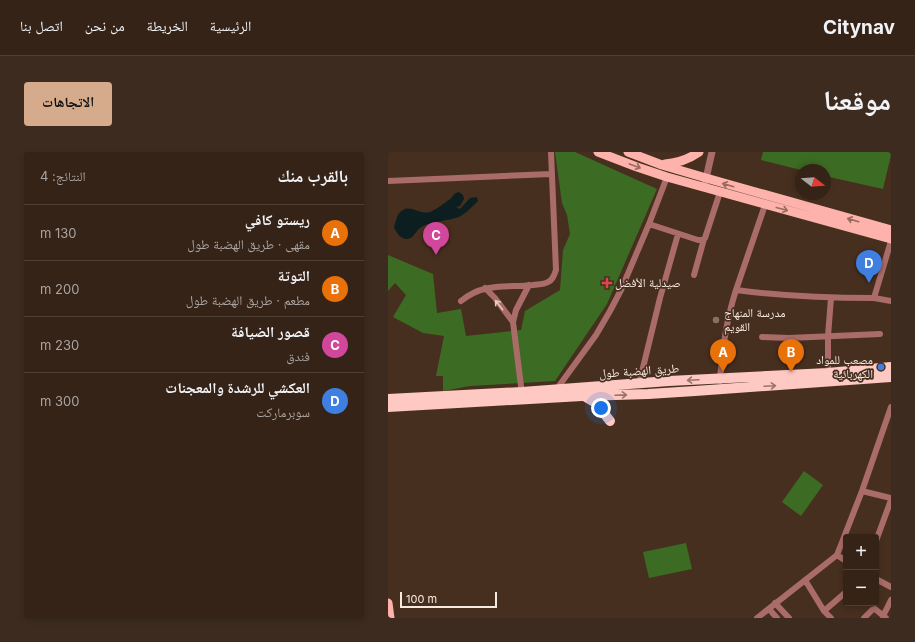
<!DOCTYPE html>
<html lang="ar">
<meta charset="utf-8">
<style>
body{margin:0;font-family:Inter,"Noto Naskh Arabic",sans-serif;background:#3d2b20;color:#f1f3f6;direction:rtl}
.controls{position:absolute;right:12px;bottom:12px;display:grid;overflow:hidden;border-radius:4px;box-shadow:0 2px 6px #0003}
.controls button{width:36px;height:36px;display:grid;place-items:center;padding:0;border:0;border-bottom:1px solid #4f4036;background:#352317;color:#f1f3f6;font:20px sans-serif}
.compass{position:absolute;left:407px;top:12px;width:36px;height:36px;border-radius:50%;background:#352317;box-shadow:0 2px 6px #0003;rotate:107deg}
.scale{position:absolute;left:12px;bottom:10px;width:97px;box-sizing:border-box;padding-left:4px;border:2px solid #f8e8de;border-top:0;font-size:11px;line-height:14px;white-space:nowrap;color:#f8e8de;-webkit-text-stroke:3px #472f1f;paint-order:stroke}
.you{position:absolute;left:213px;top:256px;width:14px;height:14px;margin:-10px;border:3px solid #fff;border-radius:50%;background:#1a73e8;box-shadow:0 0 0 6px #1a73e833}
.badge{display:grid;place-items:center;width:26px;height:26px;border-radius:50%;background:#d6ab8b;color:#fff;font-size:13px;font-weight:700}
.pin{position:absolute;translate:-50% -33px;filter:drop-shadow(0 1px 2px #0008)}
.pin::after{content:'';position:absolute;top:21px;width:14px;height:12px;background:inherit;clip-path:polygon(0 0,100% 0,50% 100%)}
.list{margin:0;padding:0;list-style:none}
h2{display:flex;justify-content:space-between;align-items:center;height:52px;margin:0;padding:0 16px;font-size:17px}
h2 small{font-size:13px;font-weight:400;color:#aaa4a1}
.list li{display:grid;grid-template-columns:26px 1fr auto;gap:12px;align-items:center;box-sizing:border-box;height:56px;padding:0 16px;border-top:1px solid #4f4036}
.list b{display:block;font-size:15px;white-space:nowrap}
.list p{margin:0;font-size:13px;white-space:nowrap;color:#aaa4a1}
.list em{font-size:13px;font-style:normal;color:#aaa4a1}
.map{position:relative;flex:none;width:503px;height:466px;overflow:hidden;direction:ltr;border-radius:4px}
header{display:flex;align-items:center;gap:24px;box-sizing:border-box;height:56px;padding:0 20px;background:#352317;border-bottom:1px solid #4f4036}
header strong{font-size:19px}
nav{display:flex;gap:22px;margin-inline-start:auto;font-size:14px}
.intro{display:flex;align-items:center;justify-content:space-between;box-sizing:border-box;height:96px;padding:0 24px}
h1{margin:0;font-size:28px}
.button{padding:10px 18px;border-radius:4px;background:#d6ab8b;color:#111;font-size:14px;font-weight:700}
main{display:flex;gap:24px;padding:0 24px}
aside{flex:1;background:#352317;border-radius:4px;box-shadow:0 2px 6px #0003}
.map>svg:first-child{display:block}
.green{fill:#3c6b23}
.water{fill:#0d1e20}
.lines{fill:none;stroke-linecap:round;stroke-linejoin:round}
.minor{stroke:#aa6c68;stroke-width:6}
.tertiary{stroke:#aa6c68;stroke-width:7}
.primary{stroke:#feb2ac;stroke-width:9}
.trunk{stroke:#fec8c3;stroke-width:10}
.oneway{stroke:#996a5e}
.oneway2{stroke:#e4c9c0}
.oneway3{stroke:#997469}
.health-dot{fill:#e0444e;stroke:#472f1f;stroke-width:1.5}
.education-dot{fill:#8d6e63;stroke:#472f1f;stroke-width:1.5}
.shop-dot{fill:#3f7fe0;stroke:#472f1f;stroke-width:1.5}
.labels{text-anchor:middle;stroke-width:3.5;stroke-linejoin:round;paint-order:stroke}
.poi-label{font-size:12px;fill:#f8e8de;stroke:#472f1f;text-anchor:start}
.street-label{font-size:12px;fill:#f8e8de;stroke:#472f1f}
</style>
<header>
<strong>Citynav</strong>
<nav><a>الرئيسية</a><a>الخريطة</a><a>من نحن</a><a>اتصل بنا</a></nav>
</header>
<div class="intro"><h1>موقعنا</h1><a class="button">الاتجاهات</a></div>
<main>
<div class="map">
<svg width="503" height="466" viewBox="0 0 503 466">
<rect width="100%" height="100%" fill="#472f1f"/>
<!-- green -->
<path class="green" d="M167,0H187L269,37L219,152L167,229L82,234L55,239V224H48L56,184L35,181L5,165L18,143L7,131L0,139V103L45,122L49,161L73,157L78,184L133,178L137,159L172,138L175,98L182,82L179,63L174,51Z
M375,0H503V3L495,37L437,24V18H413L373,8Z
M416,319L435,333L413,364L394,350Z
M298,391L304,417L261,426L255,400Z"/>
<!-- water -->
<path class="water" d="M71,40L75,43L76,47L72,54L68,55L72,57L82,46L89,45L90,49C85,54 77,62 71,65C59,69 46,69 35,74C28,77 26,87 19,87C12,87 8,80 6,75C8,69 9,61 15,58C24,53 31,63 42,60C46,59 60,49 63,46C66,43 66,41 71,40Z"/>
<g class="lines">
<!-- minor -->
<path class="minor" d="M0,29L163,22
M377,53L348,138C394,144 439,146 486,146L503,89
M261,72L310,88H315L317,86L332,40
M306,123L316,87
M97,136L107,146L125,170
M486,146L503,149
M73,149C96,130 118,136 145,133C149,132 155,133 160,130C165,128 166,123 168,118L163,0
M374,185L401,186L492,182
M440,221V184L443,146
M332,229C334,197 338,169 348,138
M251,232L272,146L290,82
M168,238L208,183L222,159L233,138L261,72L279,25
M134,242L125,170L128,158L141,133
M474,339L503,346
M488,389L503,348
M449,403L458,409
M488,427L503,435
M417,428L436,459L443,466
M387,451L401,466
M381,457L389,466
M436,459L458,440
M495,464L503,448
M369,466L449,403L474,339L503,255
M476,466L484,458L487,457L498,466"/>
<!-- tertiary -->
<path class="tertiary" d="M317,31L324,0"/>
<!-- primary -->
<path class="primary" d="M210,0L249,15L279,25L503,87
M240,0L274,13L318,26L503,78
M277,12C289,11 301,7 311,0
M0,451L2,466"/>
<!-- trunk -->
<path class="trunk" d="M196,244L208,251L222,269
M0,247L134,240L281,229L440,221L503,215
M0,255L194,244L260,242L307,239L503,225"/>
</g>
<!-- one-way arrows -->
<defs><path id="oneway-shaft" d="M-6 0H5M1.5-3L5.5 0L1.5 3" fill="none" stroke-width="1.6" stroke-linecap="round" stroke-linejoin="round"/></defs>
<g class="oneway">
<use href="#oneway-shaft" transform="translate(247 14) rotate(20)"/>
<use href="#oneway-shaft" transform="translate(340 33) rotate(-164)"/>
<use href="#oneway-shaft" transform="translate(394 57) rotate(15)"/>
<use href="#oneway-shaft" transform="translate(465 68) rotate(-164)"/>
</g>
<use class="oneway2" href="#oneway-shaft" transform="translate(111 153) rotate(-128)"/>
<g class="oneway3">
<use href="#oneway-shaft" transform="translate(305 228) rotate(177)"/>
<use href="#oneway-shaft" transform="translate(382 234) rotate(-3)"/>
<use href="#oneway-shaft" transform="translate(233 243) rotate(-2)"/>
</g>
<!-- markers -->
<path class="health-dot" d="M217 125h4v4h4v4h-4v4h-4v-4h-4v-4h4z"/>
<circle class="education-dot" cx="328" cy="168" r="4"/>
<circle class="shop-dot" cx="493" cy="215" r="4"/>
<g class="labels">
<!-- poi labels -->
<g class="poi-label">
<text x="227" y="135">صيدلية الأفضل</text>
<text x="336" y="165">مدرسة المنهاج<tspan x="336" dy="14">القويم</tspan></text>
<text x="485" y="212" text-anchor="end">مصعب للمواد<tspan x="485" dy="14">الكهربائية</tspan></text>
</g>
<!-- street labels -->
<g class="street-label">
<text transform="translate(251 219) rotate(-4)" y="4">طريق الهضبة طول</text>
</g>
</g>
</svg>
<div class="controls">
<button>+</button>
<button>−</button>
</div>
<svg class="compass" viewBox="-18 -18 36 36"><path d="M0-13l5 13h-10z" fill="#e53935"/><path d="M0 13l5-13h-10z" fill="#aaa4a1"/></svg>
<div class="scale">100 m</div>
<div class="you"></div>
<div class="pin badge" style="left:335px;top:220px;background:#e8710a">A</div>
<div class="pin badge" style="left:403px;top:220px;background:#e8710a">B</div>
<div class="pin badge" style="left:48px;top:103px;background:#d1479c">C</div>
<div class="pin badge" style="left:481px;top:131px;background:#3f7fe0">D</div>
</div>
<aside>
<h2>بالقرب منك<small>النتائج: 4</small></h2>
<ul class="list">
<li><span class="badge" style="background:#e8710a">A</span><div><b>ريستو كافي</b><p>مقهى · طريق الهضبة طول</p></div><em>130 m</em></li>
<li><span class="badge" style="background:#e8710a">B</span><div><b>التوتة</b><p>مطعم · طريق الهضبة طول</p></div><em>200 m</em></li>
<li><span class="badge" style="background:#d1479c">C</span><div><b>قصور الضيافة</b><p>فندق</p></div><em>230 m</em></li>
<li><span class="badge" style="background:#3f7fe0">D</span><div><b>العكشي للرشدة والمعجنات</b><p>سوبرماركت</p></div><em>300 m</em></li>
</ul>
</aside>
</main>
